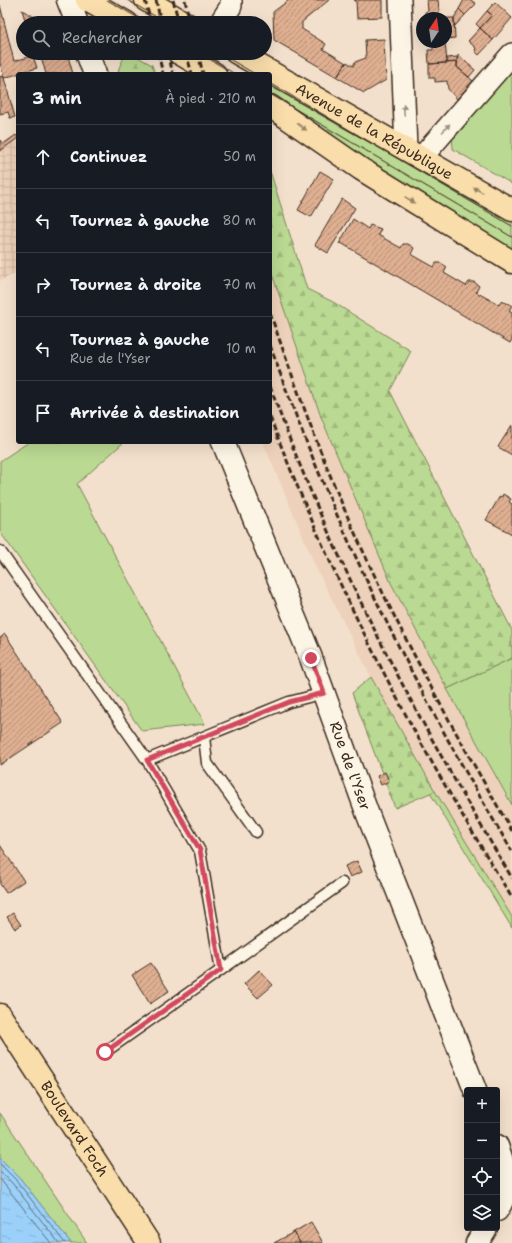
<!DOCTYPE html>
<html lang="fr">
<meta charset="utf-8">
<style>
body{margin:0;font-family:"Shantell Sans",sans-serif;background:#20242c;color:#f1f3f6}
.controls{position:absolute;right:12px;bottom:12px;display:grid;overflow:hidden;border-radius:4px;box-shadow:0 4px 16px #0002}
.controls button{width:36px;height:36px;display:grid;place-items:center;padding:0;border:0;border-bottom:1px solid #363941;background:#171b24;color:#f1f3f6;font:20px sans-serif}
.compass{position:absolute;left:416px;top:12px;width:36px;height:36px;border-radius:50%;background:#171b24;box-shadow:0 4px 16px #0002;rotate:13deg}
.stop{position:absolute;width:12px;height:12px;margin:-9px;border:3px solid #d1495b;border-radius:50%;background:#fff}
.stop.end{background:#d1495b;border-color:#fff;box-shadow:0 1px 4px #0008}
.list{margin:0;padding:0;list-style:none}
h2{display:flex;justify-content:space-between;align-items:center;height:52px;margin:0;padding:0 16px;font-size:17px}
h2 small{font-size:13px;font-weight:400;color:#9ea1a6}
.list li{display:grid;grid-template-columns:26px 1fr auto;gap:12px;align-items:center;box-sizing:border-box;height:64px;padding:0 16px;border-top:1px solid #363941}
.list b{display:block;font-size:15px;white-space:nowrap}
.list p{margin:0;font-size:13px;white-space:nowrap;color:#9ea1a6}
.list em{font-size:13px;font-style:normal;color:#9ea1a6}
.icon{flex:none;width:22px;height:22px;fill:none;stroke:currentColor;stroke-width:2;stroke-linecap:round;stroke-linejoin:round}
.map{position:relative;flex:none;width:512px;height:1243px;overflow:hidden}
.search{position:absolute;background:#171b24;box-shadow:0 4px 16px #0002;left:16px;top:16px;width:256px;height:44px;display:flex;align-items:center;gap:10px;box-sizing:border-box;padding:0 14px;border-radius:22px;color:#9ea1a6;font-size:15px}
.panel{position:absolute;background:#171b24;box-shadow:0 4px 16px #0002;left:16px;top:72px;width:256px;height:372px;border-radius:4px}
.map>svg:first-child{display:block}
.built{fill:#edd1ba}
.industrial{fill:url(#industrial-grid)}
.green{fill:#bad992;stroke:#7a8258}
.forest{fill:url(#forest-firs);stroke:#7a8258}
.water{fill:url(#water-ripples);stroke:#748ea1}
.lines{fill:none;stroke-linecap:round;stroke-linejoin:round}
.shore{stroke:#616c76;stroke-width:1}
.building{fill:url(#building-hatch);stroke:#3b2a1e}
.lane-casing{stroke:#3b2a1e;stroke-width:13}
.street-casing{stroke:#3b2a1e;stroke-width:24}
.secondary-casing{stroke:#3b2a1e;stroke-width:25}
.primary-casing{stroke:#3b2a1e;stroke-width:25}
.lane{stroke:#fcf5e5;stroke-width:10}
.street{stroke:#fcf5e5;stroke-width:21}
.secondary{stroke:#fcf5e5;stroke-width:22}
.primary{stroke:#f9deab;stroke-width:22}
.tram{stroke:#3b2a1e;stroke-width:1}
.rail{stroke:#3b2a1e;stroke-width:3;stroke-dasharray:6 3;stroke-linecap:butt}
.oneway{fill:#9c9082}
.oneway2{fill:#9a8464}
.route{stroke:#d1495b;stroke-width:5}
.labels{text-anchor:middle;stroke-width:4;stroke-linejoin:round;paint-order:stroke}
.street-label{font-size:15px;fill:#3b2a1e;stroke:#fcf5e5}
</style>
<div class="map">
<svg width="512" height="1243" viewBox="0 0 512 1243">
<defs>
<pattern id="industrial-grid" width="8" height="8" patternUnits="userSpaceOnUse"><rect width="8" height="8" fill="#edd1ba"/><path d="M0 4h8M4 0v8" fill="none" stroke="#ccb49f"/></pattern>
<pattern id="forest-firs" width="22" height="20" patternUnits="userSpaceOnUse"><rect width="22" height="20" fill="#bad992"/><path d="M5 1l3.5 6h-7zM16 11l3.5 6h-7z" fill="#a1ba7d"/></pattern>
<pattern id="water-ripples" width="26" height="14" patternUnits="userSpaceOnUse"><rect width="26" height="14" fill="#9ad0f9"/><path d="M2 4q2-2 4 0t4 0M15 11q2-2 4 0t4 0" fill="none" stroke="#86b3d5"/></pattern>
<pattern id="building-hatch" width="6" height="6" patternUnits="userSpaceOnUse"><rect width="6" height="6" fill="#dfaf91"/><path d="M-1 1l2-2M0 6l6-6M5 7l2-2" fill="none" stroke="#b68f76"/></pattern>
</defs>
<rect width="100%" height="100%" fill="#f3e0cc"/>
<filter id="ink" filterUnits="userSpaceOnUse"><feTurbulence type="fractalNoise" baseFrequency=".025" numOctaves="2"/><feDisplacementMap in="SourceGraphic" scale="8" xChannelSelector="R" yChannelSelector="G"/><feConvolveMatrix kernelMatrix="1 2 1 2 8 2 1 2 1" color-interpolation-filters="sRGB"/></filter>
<g filter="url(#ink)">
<!-- built -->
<path class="built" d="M270,268L321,417L391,583L512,807V923L393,720L317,570L263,442H270Z"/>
<!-- industrial -->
<path class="industrial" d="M18,138V272L0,281V151Z"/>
<!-- green -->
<path class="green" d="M512,67V184L453,149L452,135Z
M270,79L512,218V252L270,100Z
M29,442H124L77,484L205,724L142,731L0,532V461Z
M512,658V805L447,689Z
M435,791L512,917V928L430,793Z
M0,1113L87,1243H71L19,1177L0,1158Z"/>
<!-- forest -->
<path class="forest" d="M134,55L152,65L155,74H118L119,68L124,57Z
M270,171L307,289L333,302L411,351L390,391L512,630V658L447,689L391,583L321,417L270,268Z
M371,677L435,791L395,808L352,693Z"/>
<!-- water -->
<path class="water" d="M0,1158L19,1177L71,1243H0Z"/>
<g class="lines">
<!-- shore -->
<path class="shore" d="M0,1164L16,1180L65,1243
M0,1171L12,1183L59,1243
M0,1179L51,1243"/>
</g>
<!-- building -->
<path class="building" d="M289,0H329L302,22V29L326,44L323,49L346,63L337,77L274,40L273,12Z
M354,0H382V17L357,18L356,1Z
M427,0H438L440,18H425V12L428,11Z
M464,0H471L476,4L465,15L459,9Z
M495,2L512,18L493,40L480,28L492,15L487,11Z
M0,5L14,61L33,56L37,68L4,78L0,63Z
M459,9L465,15L454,27V18Z
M22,10L45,23H26Z
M487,11L492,15L480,28L476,24Z
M446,18H454L455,38L446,39Z
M480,28L493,40L479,55L475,51L476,48L468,41Z
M384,39L386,80L364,93L337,77L347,62L353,66L355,62L366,58L365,40Z
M435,42H445L447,63L429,64L428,50H433V46H436Z
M40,53H67L73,74H46Z
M458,55L475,70L469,77L457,67Z
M457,57V62L447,63V58Z
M457,62V67L473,81L457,99L448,89L447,81L435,82V78H429V64Z
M0,76L4,78L15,117L10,118L8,112L0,114Z
M16,135L18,138L0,151V140L3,144Z
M320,171L334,179L311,217L298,210Z
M342,199L355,208L328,253L315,245Z
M353,219L368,229L370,225L381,229L378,235L401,248L403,244H408L414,248L411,254L434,267L436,263H441L447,267L444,273L466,286L469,282H474L479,286L476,292L499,305L501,301L512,305L509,311L512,313V339L510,343L341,243L339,244Z
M512,425V455L498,447Z
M503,494L511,499L509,502L512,504V534L486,520L500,496L502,497Z
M5,634L63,723L0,765V638Z
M385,772L389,781L381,785L377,776Z
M0,845L24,881L6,893L0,884Z
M357,861L362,872L350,877L345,866Z
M13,913L21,925L15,929L7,917Z
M151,963L169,991L150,1004L132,975Z
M259,970L273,985L258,998L244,984Z
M311,1222L323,1243H300L294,1232Z
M294,1232L300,1243H274Z"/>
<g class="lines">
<!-- lane casing -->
<g class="lane-casing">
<path id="lane" d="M0,551L147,760L289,702L324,693
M204,737L207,763L256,832
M221,970L342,883
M105,1052L221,970L200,851L147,760"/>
</g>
<!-- street casing -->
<g class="street-casing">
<path id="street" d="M400,0L406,149
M220,23L231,6V0
M421,158L512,54"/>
</g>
<!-- secondary casing -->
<g class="secondary-casing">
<g id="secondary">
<path d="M68,0L77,23"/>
<path d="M87,53L95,74"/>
<path id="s1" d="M223,442L311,658L368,815L475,1090"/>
<path d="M497,1146C506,1170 512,1188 497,1210"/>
<path d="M477,1243L486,1228"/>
</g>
</g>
<!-- primary casing -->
<g class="primary-casing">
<g id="primary">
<path d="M87,0L127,23"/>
<path d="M146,0L185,23"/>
<path d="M179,53L215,74"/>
<path id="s2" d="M237,53L512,210"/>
<path d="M270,106L361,169L512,262"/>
<path id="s3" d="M0,1015L149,1243"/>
</g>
</g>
<!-- lane -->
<use href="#lane" class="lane"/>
<!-- street -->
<use href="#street" class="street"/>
<!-- secondary -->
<use href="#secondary" class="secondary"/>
<!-- primary -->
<use href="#primary" class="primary"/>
<!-- tram -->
<path class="tram" d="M107,0L147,23
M127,0L167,23
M199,53L235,74
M219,53L255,74
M270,83L512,226
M270,94L512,237"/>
<!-- rail -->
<path class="rail" d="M145,0L151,23
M156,0L161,23
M173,0L179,23
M185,0L190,23
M158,53L163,74
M168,53L173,74
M186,53L192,74
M198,53L203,74
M270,313C296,387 322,460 354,531C400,634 455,733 512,831
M270,345C332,522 415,690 512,851
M270,386C331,559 418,721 512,878
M270,417C309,520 355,620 407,717C440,779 476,838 512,898"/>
</g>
<!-- one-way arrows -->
<defs><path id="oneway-solid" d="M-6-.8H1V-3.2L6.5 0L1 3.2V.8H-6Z"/></defs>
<g class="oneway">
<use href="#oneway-solid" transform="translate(404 110) rotate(-92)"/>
<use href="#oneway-solid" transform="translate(446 128) rotate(-48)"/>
</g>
<g class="oneway2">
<use href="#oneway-solid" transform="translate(302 127) rotate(36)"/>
<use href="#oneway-solid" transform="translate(478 190) rotate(-150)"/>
<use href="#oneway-solid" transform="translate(410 200) rotate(32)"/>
</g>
</g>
<g class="lines" filter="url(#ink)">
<!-- route -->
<path class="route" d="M105,1052L221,970L200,850L147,760L289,702L324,693L311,658"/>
</g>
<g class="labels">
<!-- street labels -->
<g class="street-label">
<text dy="5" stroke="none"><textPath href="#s2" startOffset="158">Avenue de la République</textPath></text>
<text dy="5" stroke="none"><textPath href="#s1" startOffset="348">Rue de l'Yser</textPath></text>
<text dy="5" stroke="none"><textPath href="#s3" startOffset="136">Boulevard Foch</textPath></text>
</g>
</g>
</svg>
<div class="controls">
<button>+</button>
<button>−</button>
<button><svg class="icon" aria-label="locate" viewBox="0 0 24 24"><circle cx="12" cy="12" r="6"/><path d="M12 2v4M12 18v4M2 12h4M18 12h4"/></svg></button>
<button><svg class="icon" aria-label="layers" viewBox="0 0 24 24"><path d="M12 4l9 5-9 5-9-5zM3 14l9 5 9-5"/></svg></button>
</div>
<svg class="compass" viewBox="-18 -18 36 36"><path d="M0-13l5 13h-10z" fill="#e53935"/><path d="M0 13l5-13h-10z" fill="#9ea1a6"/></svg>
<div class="stop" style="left:105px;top:1052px"></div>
<div class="stop end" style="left:311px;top:658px"></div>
<div class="search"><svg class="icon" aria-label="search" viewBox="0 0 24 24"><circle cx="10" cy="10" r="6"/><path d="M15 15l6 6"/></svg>Rechercher</div>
<section class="panel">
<h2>3 min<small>À pied · 210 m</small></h2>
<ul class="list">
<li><svg class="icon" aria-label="ahead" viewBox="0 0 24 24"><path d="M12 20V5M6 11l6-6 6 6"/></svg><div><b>Continuez</b></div><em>50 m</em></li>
<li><svg class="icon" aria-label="left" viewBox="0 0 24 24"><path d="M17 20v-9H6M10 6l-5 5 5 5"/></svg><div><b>Tournez à gauche</b></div><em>80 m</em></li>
<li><svg class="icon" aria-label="right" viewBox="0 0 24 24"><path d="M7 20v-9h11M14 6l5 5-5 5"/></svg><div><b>Tournez à droite</b></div><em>70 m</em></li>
<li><svg class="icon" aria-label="left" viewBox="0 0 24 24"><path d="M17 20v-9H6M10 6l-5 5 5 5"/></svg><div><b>Tournez à gauche</b><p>Rue de l'Yser</p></div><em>10 m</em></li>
<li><svg class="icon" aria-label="arrive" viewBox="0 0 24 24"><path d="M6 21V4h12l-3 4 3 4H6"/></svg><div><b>Arrivée à destination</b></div></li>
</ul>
</section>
</div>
